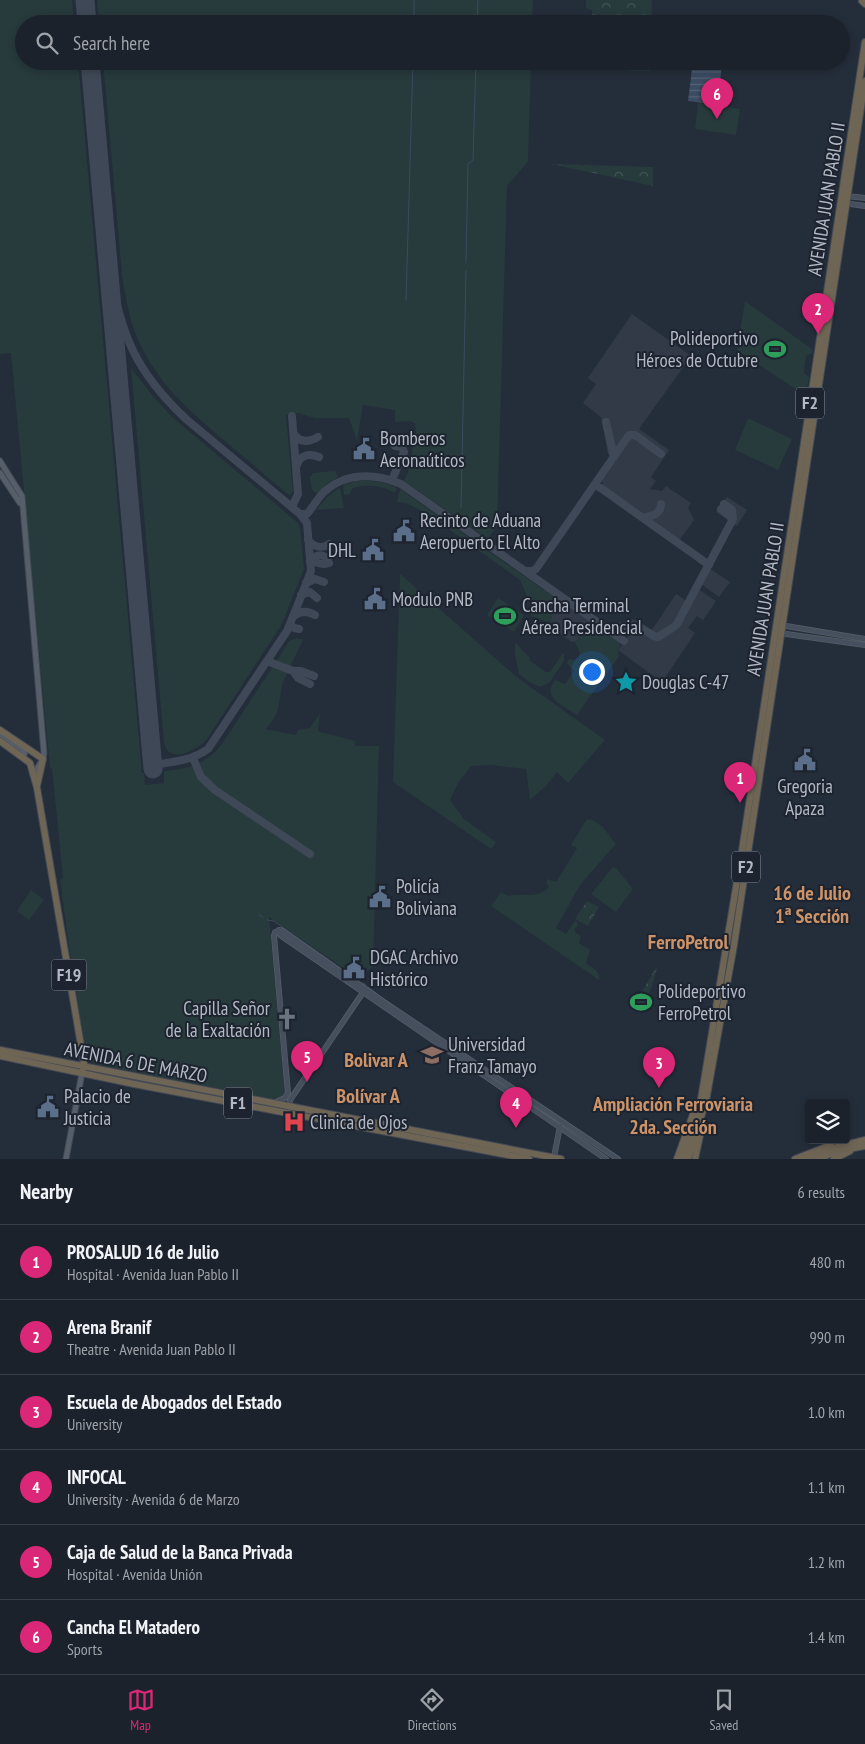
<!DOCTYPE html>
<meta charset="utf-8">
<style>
body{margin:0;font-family:"PT Sans Narrow",sans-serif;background:#242a34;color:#f1f3f6}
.controls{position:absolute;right:15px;bottom:15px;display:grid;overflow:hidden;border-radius:5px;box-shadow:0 2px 8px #0003}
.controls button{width:45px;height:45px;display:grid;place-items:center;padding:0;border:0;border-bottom:1px solid #393f48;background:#1b222c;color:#f1f3f6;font:25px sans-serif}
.you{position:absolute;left:591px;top:671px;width:18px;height:18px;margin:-12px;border:4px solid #fff;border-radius:50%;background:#1a73e8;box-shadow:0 0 0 8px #1a73e833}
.badge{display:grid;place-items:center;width:32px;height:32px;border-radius:50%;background:#db2777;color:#fff;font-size:16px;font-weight:700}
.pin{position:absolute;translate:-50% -41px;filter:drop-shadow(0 1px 2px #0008)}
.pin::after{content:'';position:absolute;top:26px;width:18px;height:15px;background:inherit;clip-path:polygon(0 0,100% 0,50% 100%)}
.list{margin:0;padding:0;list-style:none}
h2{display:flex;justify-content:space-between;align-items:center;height:65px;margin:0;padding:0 20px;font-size:21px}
h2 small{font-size:16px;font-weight:400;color:#a0a4a9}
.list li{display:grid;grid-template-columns:32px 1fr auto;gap:15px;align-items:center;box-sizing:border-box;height:75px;padding:0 20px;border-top:1px solid #393f48}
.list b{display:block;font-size:19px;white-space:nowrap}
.list p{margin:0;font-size:16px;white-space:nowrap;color:#a0a4a9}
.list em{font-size:16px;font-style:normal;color:#a0a4a9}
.icon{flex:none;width:28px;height:28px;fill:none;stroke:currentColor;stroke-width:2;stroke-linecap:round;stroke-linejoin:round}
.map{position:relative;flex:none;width:865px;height:1159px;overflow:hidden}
.search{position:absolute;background:#1b222c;box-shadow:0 2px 8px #0003;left:15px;right:15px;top:15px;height:55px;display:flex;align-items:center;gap:12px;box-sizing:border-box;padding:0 18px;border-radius:28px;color:#a0a4a9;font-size:19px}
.sheet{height:515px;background:#1b222c}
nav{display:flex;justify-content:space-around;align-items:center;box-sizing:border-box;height:70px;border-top:1px solid #393f48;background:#1b222c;font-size:14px;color:#a0a4a9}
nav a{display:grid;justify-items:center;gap:2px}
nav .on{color:#db2777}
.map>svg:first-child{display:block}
.airport{fill:#323a47}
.green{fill:#273a3c}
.park{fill:url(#park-crowns)}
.water{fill:url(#water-rules)}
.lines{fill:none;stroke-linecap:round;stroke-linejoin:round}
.stream{stroke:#3b4b61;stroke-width:1}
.taxiway{stroke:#3f4856;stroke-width:8}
.runway{stroke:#3f4856;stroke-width:19}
.secondary-casing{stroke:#565d68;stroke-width:6}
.primary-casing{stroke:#414853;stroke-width:7}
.highway-casing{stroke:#434a55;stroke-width:8}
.secondary{stroke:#464f5d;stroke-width:4.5}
.primary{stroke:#565e6a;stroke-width:5}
.highway{stroke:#6f6555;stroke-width:6}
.labels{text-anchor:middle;stroke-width:4;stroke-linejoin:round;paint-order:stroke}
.shield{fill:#1d242f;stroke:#868d99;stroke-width:1}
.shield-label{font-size:18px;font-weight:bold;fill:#b3bac6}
.street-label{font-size:19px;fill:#b3bac6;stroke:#1d242f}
.poi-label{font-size:19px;fill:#b3bac6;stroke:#1d242f;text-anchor:start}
.neighbourhood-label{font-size:20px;font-weight:bold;fill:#cc9368;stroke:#1d242f}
</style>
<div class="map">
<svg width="865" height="1159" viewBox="0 0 865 1159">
<defs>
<pattern id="park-crowns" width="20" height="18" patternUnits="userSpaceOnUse" patternTransform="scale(1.25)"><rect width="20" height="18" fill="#273a3c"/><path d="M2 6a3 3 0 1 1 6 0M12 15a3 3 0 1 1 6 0" fill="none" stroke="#445457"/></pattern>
<pattern id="water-rules" width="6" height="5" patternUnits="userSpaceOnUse" patternTransform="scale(1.25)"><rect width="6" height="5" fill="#3b4b61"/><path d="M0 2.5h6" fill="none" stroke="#556376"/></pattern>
</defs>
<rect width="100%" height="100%" fill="#242d3a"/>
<!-- airport -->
<path class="airport" d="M632,314L691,356L639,429L669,450L651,477L656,481L650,489L662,491L666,486L691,503L688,508L694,520L679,541L603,486L602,481L616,461L608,454L601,417L583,403L596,384L588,378Z
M727,497L747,510L737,526L716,512Z
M709,568L730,582L719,597L701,584Z
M698,589L716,601L703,620L697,616L688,628L695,633L662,682L618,650L632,631L629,625L633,619L652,630L676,594L687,601L677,620L680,622Z
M554,595L606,632L597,630L585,633L575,642L573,641L572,642L549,626L555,606Z"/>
<!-- green -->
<path class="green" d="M0,0H72L74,24H24V61H78L142,773H144L145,785L164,783V771C188,769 206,764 222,744L273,666L290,672C275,682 287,711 265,729L296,735L298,730L310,728L320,713L318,731L355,741V746H379L373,966L359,979L269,917L285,1093L284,1097L277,1100L94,1064L88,1060L86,1052L73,975L60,880L63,878L52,768H50L11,353L0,354Z
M97,0H533L532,24H99Z
M103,61H531L528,162L507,186L497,526L488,539L404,481L408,472L416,433L415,423L409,421L395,422V410L363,405L357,441L349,418H315L298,413L286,415L293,491L290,496C269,478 247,460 226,442C193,414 162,388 142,348C130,326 126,300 122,275Z
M698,103L740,109L736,135L695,129Z
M745,301L812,349V353L806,356L804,373L809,377L806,396L737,350Z
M131,368L153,396L171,416L297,522L300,528L304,569L282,624L207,739C198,750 169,765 164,743Z
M748,418L792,439L778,470L735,450Z
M335,471L338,477L328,483L317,494L312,490L310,477L313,473Z
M356,481C371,480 383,481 397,488L395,493C383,486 365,483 352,489L350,494L344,495L343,485Z
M340,487L344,508L316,510L327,497Z
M400,489L544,590L545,589L554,595L555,606L550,623L531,616L529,601L520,580L426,513L406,503L397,502Z
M400,574L518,678L605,740L568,783L557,772L546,786L530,800L526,769L491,765L471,766L458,783L450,800L464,819L496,842L492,849L488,847L393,782Z
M498,598L524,615L514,632L487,615Z
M589,631C601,629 608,633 619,640L620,647L618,650L619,656L577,715C564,706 541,698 555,680L565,684L574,671L567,663L569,659L575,660C584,654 577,649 575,642L581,635Z
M296,638L303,640L291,665L289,667L276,662L289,641Z
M515,642L530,658L529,660L546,672H550L563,653L564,654V661L549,683L542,686H538L529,682L519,674L515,655Z
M591,819L603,827L616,844L580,885L556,928L566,934L575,921L577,922L578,926L574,929L575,932L581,936L579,943L590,950L586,963C592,968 601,971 599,980L491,906L501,892L508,896C523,892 537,900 549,887L546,882L548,879L556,882L577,848L571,845L586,820Z
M613,867L616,868L633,889L616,912L591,894Z
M31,890L44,900L29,920L17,911Z"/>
<!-- park -->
<path class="park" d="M586,0H652L651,24H592V10L586,8Z
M591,61H651L650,71L592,69L591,68Z
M551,164L653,167V186Z
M587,901L599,907L588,926L575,919Z
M656,968L657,969L644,1011L633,1006Z"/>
<!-- water -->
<path class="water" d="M693,61L722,62L720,83L727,106L688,101Z"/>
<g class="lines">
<!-- stream -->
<path class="stream" d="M414,24V0
M477,24L478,0
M466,263L468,164L473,160L476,61
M406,300L413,61
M461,508L466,271
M259,915L263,917
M267,920L274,921L357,980
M363,983L366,985
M368,987L376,993"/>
<!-- taxiway -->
<path class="taxiway" d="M109,267C121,335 135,371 186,419L300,514L307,523L311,571L298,604L287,631L208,749C191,761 173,762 153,765
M606,422L614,457
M294,434C300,443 309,442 318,437
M297,465C300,455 309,453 319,457
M392,480L404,452L402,447L395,446
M595,484L709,565
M292,507L298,494L292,416
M721,509L733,519
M300,514H307C313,507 317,499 324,492C346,472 375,473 401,484L525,571H532L536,569L629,435H635L661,454
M643,518C652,516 661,514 661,504
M308,540C314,547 322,549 329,544
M310,556C315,563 320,566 329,563C325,552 316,554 310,561
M525,571L624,641
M306,583L315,579L324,582
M301,595L310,592L317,598
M294,616C301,610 308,611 315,615
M290,624L294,628L299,629
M607,629L629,625L639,627L654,636L658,637L674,627L677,624L733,519L732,510L724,504
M267,661L293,671H301L314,676
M293,671L298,678L310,684
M193,758L201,777L215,790L310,854"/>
<!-- runway -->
<path class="runway" d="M85,0L87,24
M90,61L153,769"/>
<!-- secondary casing -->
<g class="secondary-casing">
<path id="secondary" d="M847,196L865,198
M844,203L865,206
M780,625L865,639
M779,633L865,645
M279,930L280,935L606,1159
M276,1102L285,1098L288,1093L274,936L275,932L281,930L384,1002L618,1159
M290,1113V1100L364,991
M554,1157L560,1126"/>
</g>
<!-- primary casing -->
<g class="primary-casing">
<path id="primary" d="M0,461L22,496L44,753L43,759L33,775
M0,473L20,503L22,504
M0,734L25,752L24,755
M66,1159L82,1073"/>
</g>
<!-- highway casing -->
<g class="highway-casing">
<path id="highway" d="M862,1L865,4
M0,730L43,759L37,786
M0,741L30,763L37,788L84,1063L83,1069
M0,1050L561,1159
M0,1056L134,1084L529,1159
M677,1159L697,1103
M683,1159L701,1099L741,857L865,42
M688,1159L706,1101L734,945L865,81
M695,1159L701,1131
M795,1159L831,1145
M805,1159L837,1147L865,1140
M818,1159L838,1151L865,1146
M834,1159L850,1151"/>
</g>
<!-- secondary -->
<use href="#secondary" class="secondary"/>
<!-- primary -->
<use href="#primary" class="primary"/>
<!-- highway -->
<use href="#highway" class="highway"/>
</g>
<!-- icons -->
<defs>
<g id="stadium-bare" transform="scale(1.725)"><path d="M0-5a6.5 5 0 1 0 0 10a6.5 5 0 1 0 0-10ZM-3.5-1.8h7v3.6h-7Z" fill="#2e9e5b" stroke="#1d242f" stroke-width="2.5" paint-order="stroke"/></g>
<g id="civic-bare" transform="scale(1.725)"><path d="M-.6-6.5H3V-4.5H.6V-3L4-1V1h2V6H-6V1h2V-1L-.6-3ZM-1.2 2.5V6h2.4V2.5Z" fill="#5c6f8a" stroke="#1d242f" stroke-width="2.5" paint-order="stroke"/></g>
<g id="sight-bare" transform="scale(1.725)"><path d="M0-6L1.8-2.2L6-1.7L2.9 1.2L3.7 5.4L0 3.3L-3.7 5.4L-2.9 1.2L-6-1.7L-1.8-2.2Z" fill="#0f9aa8" stroke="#1d242f" stroke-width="2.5" paint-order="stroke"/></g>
<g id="church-bare" transform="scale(1.725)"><path d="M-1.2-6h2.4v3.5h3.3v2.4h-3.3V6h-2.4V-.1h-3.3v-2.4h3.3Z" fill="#6b7280" stroke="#1d242f" stroke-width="2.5" paint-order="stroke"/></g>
<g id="university-bare" transform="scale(1.725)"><path d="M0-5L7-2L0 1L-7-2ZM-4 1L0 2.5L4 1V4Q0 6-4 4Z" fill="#8d6e63" stroke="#1d242f" stroke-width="2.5" paint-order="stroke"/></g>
<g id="hospital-bare" transform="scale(1.725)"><path d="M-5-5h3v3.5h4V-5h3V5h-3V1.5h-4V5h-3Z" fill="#e0444e" stroke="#1d242f" stroke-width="2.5" paint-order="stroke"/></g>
</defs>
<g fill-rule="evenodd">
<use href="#stadium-bare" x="775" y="349"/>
<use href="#civic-bare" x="364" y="449"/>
<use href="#civic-bare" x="404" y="531"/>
<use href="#civic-bare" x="373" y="550"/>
<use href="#civic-bare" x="375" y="599"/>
<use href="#stadium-bare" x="505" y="616"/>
<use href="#sight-bare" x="626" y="682"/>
<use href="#civic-bare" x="805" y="760"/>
<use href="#civic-bare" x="380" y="897"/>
<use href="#civic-bare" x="354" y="968"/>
<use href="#stadium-bare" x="641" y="1002"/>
<use href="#church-bare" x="287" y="1019"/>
<use href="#university-bare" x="432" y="1055"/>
<use href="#civic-bare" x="48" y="1107"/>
<use href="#hospital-bare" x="294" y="1122"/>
</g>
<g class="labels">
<!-- shield labels -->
<g class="shield">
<rect x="796" y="387.5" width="28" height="31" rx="4"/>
<rect x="732" y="851.5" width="28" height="31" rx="4"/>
<rect x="51.5" y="959.5" width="35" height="31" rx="4"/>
<rect x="224" y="1087.5" width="28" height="31" rx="4"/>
</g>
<g class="shield-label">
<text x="810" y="409">F2</text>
<text x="746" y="873">F2</text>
<text x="69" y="981">F19</text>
<text x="238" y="1109">F1</text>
</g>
<!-- street labels -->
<g class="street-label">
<text transform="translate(826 199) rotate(-81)" y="7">AVENIDA JUAN PABLO II</text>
<text transform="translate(765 599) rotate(-81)" y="7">AVENIDA JUAN PABLO II</text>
<text transform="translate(136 1062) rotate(11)" y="7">AVENIDA 6 DE MARZO</text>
</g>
<!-- poi labels -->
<g class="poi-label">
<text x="758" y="345" text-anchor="end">Polideportivo<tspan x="758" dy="22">Héroes de Octubre</tspan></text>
<text x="380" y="445">Bomberos<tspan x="380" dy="22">Aeronaúticos</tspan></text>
<text x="420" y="527">Recinto de Aduana<tspan x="420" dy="22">Aeropuerto El Alto</tspan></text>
<text x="356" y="557" text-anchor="end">DHL</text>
<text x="392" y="606">Modulo PNB</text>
<text x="522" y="612">Cancha Terminal<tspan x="522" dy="22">Aérea Presidencial</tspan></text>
<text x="642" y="689">Douglas C-47</text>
<text x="805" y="793" text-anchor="middle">Gregoria<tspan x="805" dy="22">Apaza</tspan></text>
<text x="396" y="893">Policía<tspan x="396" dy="22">Boliviana</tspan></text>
<text x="370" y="964">DGAC Archivo<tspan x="370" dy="22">Histórico</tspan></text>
<text x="658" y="998">Polideportivo<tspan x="658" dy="22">FerroPetrol</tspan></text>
<text x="270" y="1015" text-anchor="end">Capilla Señor<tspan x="270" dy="22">de la Exaltación</tspan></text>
<text x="448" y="1051">Universidad<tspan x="448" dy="22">Franz Tamayo</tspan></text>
<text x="64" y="1103">Palacio de<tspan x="64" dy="22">Justicia</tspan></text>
<text x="310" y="1129">Clinica de Ojos</text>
</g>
<!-- neighbourhood labels -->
<g class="neighbourhood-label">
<text x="812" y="900">16 de Julio<tspan x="812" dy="23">1ª Sección</tspan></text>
<text x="688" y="949">FerroPetrol</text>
<text x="376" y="1067">Bolivar A</text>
<text x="368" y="1103">Bolívar A</text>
<text x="673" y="1111">Ampliación Ferroviaria<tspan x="673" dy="23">2da. Sección</tspan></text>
</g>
</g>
</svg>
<div class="controls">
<button><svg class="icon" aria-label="layers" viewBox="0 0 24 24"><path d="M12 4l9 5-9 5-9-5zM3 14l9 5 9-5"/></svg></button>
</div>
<div class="you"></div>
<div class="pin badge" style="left:740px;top:803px">1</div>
<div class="pin badge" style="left:818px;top:334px">2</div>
<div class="pin badge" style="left:659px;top:1088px">3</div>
<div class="pin badge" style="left:516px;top:1128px">4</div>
<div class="pin badge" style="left:307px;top:1082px">5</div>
<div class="pin badge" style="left:717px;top:119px">6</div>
<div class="search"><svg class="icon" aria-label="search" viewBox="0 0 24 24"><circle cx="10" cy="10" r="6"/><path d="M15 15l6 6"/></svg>Search here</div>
</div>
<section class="sheet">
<h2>Nearby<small>6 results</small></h2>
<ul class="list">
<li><span class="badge">1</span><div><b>PROSALUD 16 de Julio</b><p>Hospital · Avenida Juan Pablo II</p></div><em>480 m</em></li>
<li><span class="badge">2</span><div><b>Arena Branif</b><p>Theatre · Avenida Juan Pablo II</p></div><em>990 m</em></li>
<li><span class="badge">3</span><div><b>Escuela de Abogados del Estado</b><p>University</p></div><em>1.0 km</em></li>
<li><span class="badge">4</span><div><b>INFOCAL</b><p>University · Avenida 6 de Marzo</p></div><em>1.1 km</em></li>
<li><span class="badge">5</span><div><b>Caja de Salud de la Banca Privada</b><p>Hospital · Avenida Unión</p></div><em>1.2 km</em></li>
<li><span class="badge">6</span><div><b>Cancha El Matadero</b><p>Sports</p></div><em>1.4 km</em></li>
</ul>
</section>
<nav>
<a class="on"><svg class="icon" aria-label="map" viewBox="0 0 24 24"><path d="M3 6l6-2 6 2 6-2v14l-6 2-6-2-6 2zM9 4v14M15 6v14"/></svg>Map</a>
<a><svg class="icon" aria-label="directions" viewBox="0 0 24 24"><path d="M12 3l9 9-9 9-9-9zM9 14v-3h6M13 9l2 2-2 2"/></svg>Directions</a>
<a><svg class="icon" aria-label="saved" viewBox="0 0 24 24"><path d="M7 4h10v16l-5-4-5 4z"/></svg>Saved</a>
</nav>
